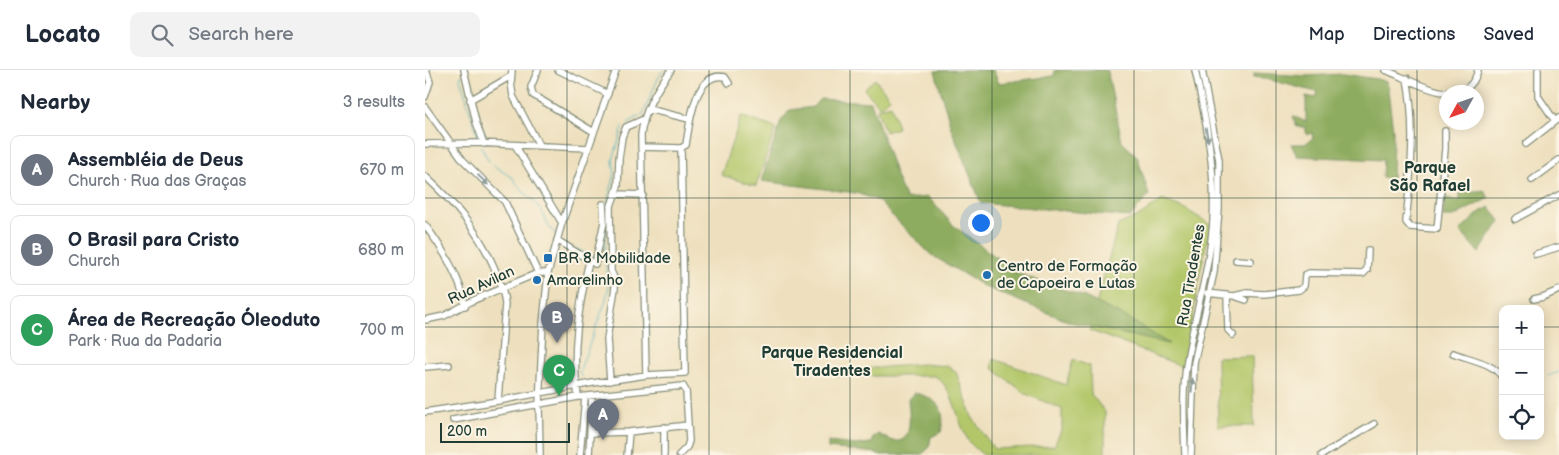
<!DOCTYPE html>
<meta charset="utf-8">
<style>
body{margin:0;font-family:"Balsamiq Sans",sans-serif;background:#f2f2f3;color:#1f2937}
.controls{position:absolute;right:15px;bottom:15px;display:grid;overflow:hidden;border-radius:10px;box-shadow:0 2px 12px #0003}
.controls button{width:45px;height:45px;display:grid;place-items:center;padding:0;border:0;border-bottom:1px solid #e0e1e3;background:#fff;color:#1f2937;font:25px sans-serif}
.compass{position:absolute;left:1014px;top:15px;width:45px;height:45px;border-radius:50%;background:#fff;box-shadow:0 2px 12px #0003;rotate:230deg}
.scale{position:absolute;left:15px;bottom:12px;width:130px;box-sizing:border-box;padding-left:5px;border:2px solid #1f3d34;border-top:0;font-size:14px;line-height:18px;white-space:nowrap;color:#1f3d34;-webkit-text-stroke:4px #fcf5e5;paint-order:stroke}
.you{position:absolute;left:555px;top:152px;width:18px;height:18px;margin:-12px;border:4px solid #fff;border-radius:50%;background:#1a73e8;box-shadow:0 0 0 8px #1a73e833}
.badge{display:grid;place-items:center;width:32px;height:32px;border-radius:50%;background:#1f6fb2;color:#fff;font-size:16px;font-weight:700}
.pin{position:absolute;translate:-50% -41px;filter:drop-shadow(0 1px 2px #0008)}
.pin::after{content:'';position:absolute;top:26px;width:18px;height:15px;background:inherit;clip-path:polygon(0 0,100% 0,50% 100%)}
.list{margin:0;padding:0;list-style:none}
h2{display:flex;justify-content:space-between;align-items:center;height:65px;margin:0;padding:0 20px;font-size:21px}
h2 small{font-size:16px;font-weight:400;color:#747a83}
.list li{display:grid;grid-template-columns:32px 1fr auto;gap:15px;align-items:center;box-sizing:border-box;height:70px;margin:0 10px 10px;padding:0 10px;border:1px solid #e0e1e3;border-radius:10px}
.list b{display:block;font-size:19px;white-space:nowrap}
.list p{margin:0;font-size:16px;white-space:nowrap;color:#747a83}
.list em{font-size:16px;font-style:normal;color:#747a83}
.icon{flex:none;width:28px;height:28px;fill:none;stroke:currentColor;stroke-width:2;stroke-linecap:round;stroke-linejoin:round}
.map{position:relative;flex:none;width:1134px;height:385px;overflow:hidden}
header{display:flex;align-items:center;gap:30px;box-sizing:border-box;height:70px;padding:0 25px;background:#fff;border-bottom:1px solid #e0e1e3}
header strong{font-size:24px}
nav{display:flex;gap:28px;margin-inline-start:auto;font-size:18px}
.search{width:350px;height:45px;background:#f2f2f3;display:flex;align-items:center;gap:12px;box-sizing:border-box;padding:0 18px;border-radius:10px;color:#747a83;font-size:19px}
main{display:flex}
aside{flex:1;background:#fff}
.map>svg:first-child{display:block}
.green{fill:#b3c76b;stroke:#698250}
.forest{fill:#8eac5f;stroke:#56744a}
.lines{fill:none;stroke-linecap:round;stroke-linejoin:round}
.stream{stroke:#3babb8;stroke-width:1}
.minor-casing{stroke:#868e79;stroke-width:8}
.minor{stroke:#fff;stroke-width:5.5}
.oneway{fill:#8f9e9a}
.grid{fill:none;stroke:#1f3d34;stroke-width:1;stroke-opacity:0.55}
.poi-dot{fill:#1f6fb2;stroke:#fcf5e5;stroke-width:2}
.labels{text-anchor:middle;stroke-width:4;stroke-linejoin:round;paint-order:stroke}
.poi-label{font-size:15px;fill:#1f3d34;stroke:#fcf5e5;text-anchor:start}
.street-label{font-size:15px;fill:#1f3d34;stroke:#fcf5e5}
.neighbourhood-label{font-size:16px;font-weight:bold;fill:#1f3d34;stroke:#fcf5e5}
</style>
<header>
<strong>Locato</strong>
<div class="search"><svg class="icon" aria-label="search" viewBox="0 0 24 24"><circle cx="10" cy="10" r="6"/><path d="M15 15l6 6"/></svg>Search here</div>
<nav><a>Map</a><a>Directions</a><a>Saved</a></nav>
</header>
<main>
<aside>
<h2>Nearby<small>3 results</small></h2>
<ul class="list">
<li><span class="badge" style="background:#6b7280">A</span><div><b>Assembléia de Deus</b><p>Church · Rua das Graças</p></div><em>670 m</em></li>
<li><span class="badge" style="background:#6b7280">B</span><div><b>O Brasil para Cristo</b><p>Church</p></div><em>680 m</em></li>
<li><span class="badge" style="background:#2e9e5b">C</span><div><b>Área de Recreação Óleoduto</b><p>Park · Rua da Padaria</p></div><em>700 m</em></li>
</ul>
</aside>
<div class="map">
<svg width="1134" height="385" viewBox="0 0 1134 385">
<rect width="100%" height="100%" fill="#fcf5e5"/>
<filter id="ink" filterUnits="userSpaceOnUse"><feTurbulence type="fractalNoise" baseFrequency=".02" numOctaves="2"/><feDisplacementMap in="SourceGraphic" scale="10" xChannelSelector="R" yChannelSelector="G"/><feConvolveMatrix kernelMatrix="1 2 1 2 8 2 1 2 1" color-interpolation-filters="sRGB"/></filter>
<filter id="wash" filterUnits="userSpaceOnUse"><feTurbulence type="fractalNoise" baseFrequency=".0096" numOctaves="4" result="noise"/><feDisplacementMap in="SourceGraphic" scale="20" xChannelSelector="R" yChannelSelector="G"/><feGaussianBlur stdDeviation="1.12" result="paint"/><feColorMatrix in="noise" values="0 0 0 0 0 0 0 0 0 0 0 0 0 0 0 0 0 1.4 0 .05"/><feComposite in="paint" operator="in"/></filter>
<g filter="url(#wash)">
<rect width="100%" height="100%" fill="#eee0be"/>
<!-- green -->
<path class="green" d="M450,9L465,28L455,37L439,19Z
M466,35L473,58L460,62L452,39Z
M316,46L351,58L331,116L296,105Z
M737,130L759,138L786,155L775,203L759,297L664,260L693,155L718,144Z
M827,286L829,356H793L792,287Z
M569,289L641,315L648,290L665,296L666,324L680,342V385H558C553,380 545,375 542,368C531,348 530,320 510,306H412L438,299L498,294L522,296L531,302L547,347L569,379L629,376L637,358V339L601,324L567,298Z"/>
<!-- forest -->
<path class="forest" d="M536,0H568L574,13L629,6L630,0H682L697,72L712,86L724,125L705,147L556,133L526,58L510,1Z
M829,3L882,6L918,4L952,9L962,12L968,61L967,109L957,108L958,90L872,86L866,74H880L888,68L887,63L882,65L880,57H872L868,46L881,52V26L891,28L893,22C871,18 851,10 829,7Z
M395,29L446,32L471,106L481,129L503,127L528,155L594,204L660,227L704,249L744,274L645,252L560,217L505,184L452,130L431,123L336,111L356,51L365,40L388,37Z
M1059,120L1064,128L1028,147H1018L1020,127L1035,132V123C1043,120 1051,122 1059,120Z
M1065,137L1075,151L1054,183L1035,161L1055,142Z
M490,323C512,328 522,339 516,362L506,367L504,378L496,385H452L451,383L403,378V372L430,375L446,373L448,368L453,364C457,366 461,368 465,370C490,378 484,342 483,329Z"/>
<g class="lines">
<!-- stream -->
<path class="stream" d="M37,5L35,8L54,70
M203,53L218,44L232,11L238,0
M56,76L63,90L69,96L88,108L96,120L107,129L116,140L124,157L132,166
M181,138L190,104L188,90L198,57
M152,179L169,187
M173,188L181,191
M1123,306L1134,302
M157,307L154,303L156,297L180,233L184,216L180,188L181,157"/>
</g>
</g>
<g filter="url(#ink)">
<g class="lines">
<!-- minor casing -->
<g class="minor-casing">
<path id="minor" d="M39,0L51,52L59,74
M87,0L86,13L88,26L114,75
M113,0L106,17L108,25L169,62
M133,0L183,24
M960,0C986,9 1041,46 1053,0
M1113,0V26L1130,51
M982,8C991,58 986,102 981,152L985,157L1012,159L1020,79V61
M0,27L5,12L1,0
M45,30L86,6
M0,37L38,90L80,132L113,203
M223,39L264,49
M0,74L52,73L163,78
M1101,74L1134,48
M90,75L137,153
M216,77L256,78
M0,106C29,133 53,160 69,197C74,210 79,220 80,234L73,331
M1107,110L1134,90
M192,124L218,125
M1090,149L1134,125
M0,155C16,176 37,210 40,236
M132,170L170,194L179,152L178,134
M1111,184L1134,177
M811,190L826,191
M782,223L809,226L821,230
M802,225L803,260L808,265
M809,226L822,223L839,224L874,220L879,216L880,205L884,203L938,204L942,200L943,180
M1109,229L1118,227L1134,220
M0,250L19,246L49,230L113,203H123
M1028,283C1043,289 1071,293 1078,309
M0,297L24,295
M221,305L216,65C219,40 231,20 246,0
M185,311L182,269L190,218V210L186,201L185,139L193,116L194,88L197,67L201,57L219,49
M153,327C146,281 154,236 164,191
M0,342L73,331L168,313L221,305L260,303L256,78L261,75C264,57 269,0 300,7L304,13
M28,350L153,327L258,316L261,321L264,371L262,377L254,385
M166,363L204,362L263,355
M115,385L114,334L118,253L123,203L137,153L191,0
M155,385L160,327
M164,385L167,326
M202,385L204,362
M239,385V357
M760,385C759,354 757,321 762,290C770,243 785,198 788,151C791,101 781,49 770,0
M766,385L769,293L789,202L794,139V90L777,0
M897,385L949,354"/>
</g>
<!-- minor -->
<use href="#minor" class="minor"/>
</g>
<!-- one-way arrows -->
<defs><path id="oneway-solid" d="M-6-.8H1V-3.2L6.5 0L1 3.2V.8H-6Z" transform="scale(1.25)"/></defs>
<g class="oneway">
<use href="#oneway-solid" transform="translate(782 65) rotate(80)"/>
<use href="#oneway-solid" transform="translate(58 110) rotate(44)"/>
<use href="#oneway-solid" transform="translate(767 315) rotate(-87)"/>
</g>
</g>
<!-- grid -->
<path class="grid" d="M142,0V385M284,0V385M425,0V385M567,0V385M709,0V385M851,0V385M992,0V385M0,128H1134M0,257H1078M1115,257H1134"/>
<!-- markers -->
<g class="poi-dot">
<rect x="118" y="183" width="10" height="10" rx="2.5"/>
<circle cx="562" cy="205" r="5"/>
<circle cx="112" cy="210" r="5"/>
</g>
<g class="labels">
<!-- poi labels -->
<g class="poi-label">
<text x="133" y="193">BR 8 Mobilidade</text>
<text x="572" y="201">Centro de Formação<tspan x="572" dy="17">de Capoeira e Lutas</tspan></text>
<text x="122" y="215">Amarelinho</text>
</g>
<!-- street labels -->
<g class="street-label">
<text transform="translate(766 205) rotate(-80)" y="5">Rua Tiradentes</text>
<text transform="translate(56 215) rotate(-25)" y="5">Rua Avilan</text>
</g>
<!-- neighbourhood labels -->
<g class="neighbourhood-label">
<text x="1005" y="103">Parque<tspan x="1005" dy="18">São Rafael</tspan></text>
<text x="407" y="288">Parque Residencial<tspan x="407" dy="18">Tiradentes</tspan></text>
</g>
</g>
</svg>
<div class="controls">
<button>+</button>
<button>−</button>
<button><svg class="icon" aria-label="locate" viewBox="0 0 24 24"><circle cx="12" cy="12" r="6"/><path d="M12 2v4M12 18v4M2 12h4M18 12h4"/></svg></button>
</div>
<svg class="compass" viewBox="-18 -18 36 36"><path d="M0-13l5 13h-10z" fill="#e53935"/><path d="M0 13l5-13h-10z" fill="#747a83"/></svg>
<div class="scale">200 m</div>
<div class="you"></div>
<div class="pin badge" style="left:178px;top:370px;background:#6b7280">A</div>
<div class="pin badge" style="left:132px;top:273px;background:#6b7280">B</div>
<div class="pin badge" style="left:134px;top:326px;background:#2e9e5b">C</div>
</div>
</main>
